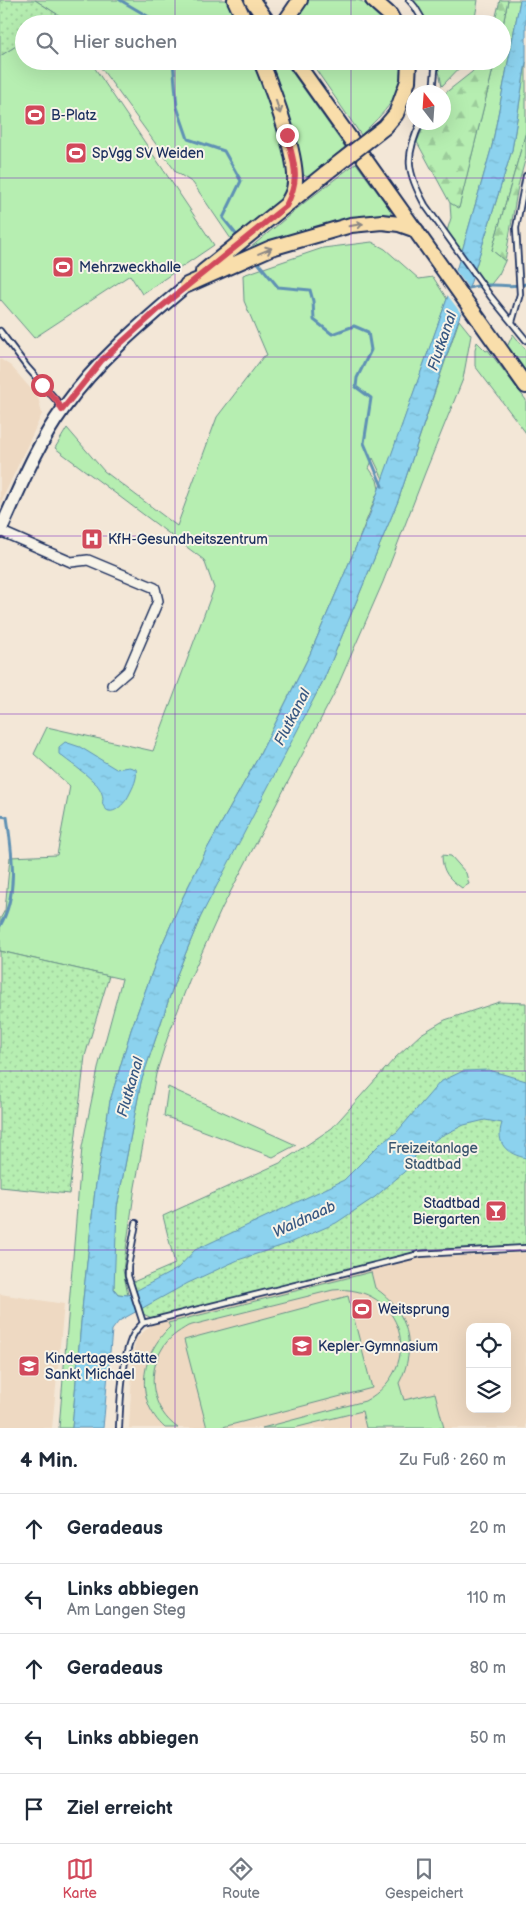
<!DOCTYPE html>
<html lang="de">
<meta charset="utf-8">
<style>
body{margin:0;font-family:"Balsamiq Sans",sans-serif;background:#f2f2f3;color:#1f2937}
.controls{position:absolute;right:15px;bottom:15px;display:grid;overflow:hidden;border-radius:10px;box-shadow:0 5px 20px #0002}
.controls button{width:45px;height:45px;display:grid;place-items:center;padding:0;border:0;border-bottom:1px solid #e0e1e3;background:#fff;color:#1f2937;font:25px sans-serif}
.compass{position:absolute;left:406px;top:85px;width:45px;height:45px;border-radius:50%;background:#fff;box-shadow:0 5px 20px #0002;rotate:343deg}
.stop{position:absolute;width:15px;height:15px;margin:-11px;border:4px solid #d1495b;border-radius:50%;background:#fff}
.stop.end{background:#d1495b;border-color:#fff;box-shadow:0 1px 5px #0008}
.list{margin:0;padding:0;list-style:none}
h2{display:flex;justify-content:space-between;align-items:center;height:65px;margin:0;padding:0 20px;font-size:21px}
h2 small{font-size:16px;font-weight:400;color:#747a83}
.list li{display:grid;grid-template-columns:32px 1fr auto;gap:15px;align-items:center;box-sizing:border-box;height:70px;padding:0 20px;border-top:1px solid #e0e1e3}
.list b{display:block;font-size:19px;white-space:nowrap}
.list p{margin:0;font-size:16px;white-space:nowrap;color:#747a83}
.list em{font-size:16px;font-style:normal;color:#747a83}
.icon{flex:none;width:28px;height:28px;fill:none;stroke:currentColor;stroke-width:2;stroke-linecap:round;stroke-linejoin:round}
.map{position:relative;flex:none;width:526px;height:1428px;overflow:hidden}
.search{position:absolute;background:#fff;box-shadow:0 5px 20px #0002;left:15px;right:15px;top:15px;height:55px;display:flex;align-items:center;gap:12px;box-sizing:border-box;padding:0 18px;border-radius:28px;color:#747a83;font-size:19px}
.sheet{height:415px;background:#fff}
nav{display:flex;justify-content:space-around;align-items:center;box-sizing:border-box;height:70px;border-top:1px solid #e0e1e3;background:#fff;font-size:14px;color:#747a83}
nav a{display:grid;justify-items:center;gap:2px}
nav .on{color:#d1495b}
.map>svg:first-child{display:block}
.built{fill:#eed9c2;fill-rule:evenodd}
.grass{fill:#b6eeb1;stroke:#688e88}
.forest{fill:url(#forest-firs);stroke:#688e88}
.park{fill:url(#park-dots);stroke:#688e88}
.water{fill:url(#water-ripples);stroke:#5f91b4}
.pier{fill:#f3e7d7}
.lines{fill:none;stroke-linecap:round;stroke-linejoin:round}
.stream{stroke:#5f91b4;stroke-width:3}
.lane-casing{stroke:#1b2f5e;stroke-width:8}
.street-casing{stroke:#1b2f5e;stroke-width:12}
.secondary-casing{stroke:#1b2f5e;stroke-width:16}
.primary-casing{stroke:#1b2f5e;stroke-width:18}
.lane{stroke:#f7f3e8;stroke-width:4.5}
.street{stroke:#f7f3e8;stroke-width:9}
.secondary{stroke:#f7f3e8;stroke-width:12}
.primary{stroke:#f9deab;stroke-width:14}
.primary-bridge-casing{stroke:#1b2f5e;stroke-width:18;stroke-linecap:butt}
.primary-bridge{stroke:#f9deab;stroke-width:14}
.oneway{stroke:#8a8684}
.route{stroke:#d1495b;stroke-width:6}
.grid{fill:none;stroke:#7b2cbf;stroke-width:1;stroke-opacity:0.55}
.labels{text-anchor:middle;stroke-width:4;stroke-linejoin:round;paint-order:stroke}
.poi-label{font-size:14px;fill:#1b2f5e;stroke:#f7f3e8;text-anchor:start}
.park-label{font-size:14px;fill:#3a556f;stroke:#f7f3e8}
.water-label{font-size:15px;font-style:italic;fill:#375882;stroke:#f7f3e8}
</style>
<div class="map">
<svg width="526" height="1428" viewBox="0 0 526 1428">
<defs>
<pattern id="forest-firs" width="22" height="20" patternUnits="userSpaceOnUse" patternTransform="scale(1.25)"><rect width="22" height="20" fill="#b6eeb1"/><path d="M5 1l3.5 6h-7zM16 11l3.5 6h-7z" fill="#9ccc9b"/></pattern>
<pattern id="park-dots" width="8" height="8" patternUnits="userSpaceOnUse" patternTransform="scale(1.25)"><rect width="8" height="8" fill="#b6eeb1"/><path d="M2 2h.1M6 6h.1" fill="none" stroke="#9ccc9b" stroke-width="1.8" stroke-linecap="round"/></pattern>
<pattern id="water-ripples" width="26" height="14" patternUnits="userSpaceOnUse" patternTransform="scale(1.25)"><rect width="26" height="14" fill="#8cd2ee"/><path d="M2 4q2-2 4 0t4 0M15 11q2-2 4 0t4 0" fill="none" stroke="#78b5ce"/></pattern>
</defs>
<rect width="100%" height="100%" fill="#f3e7d7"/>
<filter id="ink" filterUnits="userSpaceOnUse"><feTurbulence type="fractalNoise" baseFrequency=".02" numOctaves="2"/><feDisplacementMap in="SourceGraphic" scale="10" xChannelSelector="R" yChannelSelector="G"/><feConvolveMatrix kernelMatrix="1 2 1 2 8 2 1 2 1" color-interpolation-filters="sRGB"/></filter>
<g filter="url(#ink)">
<!-- built -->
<path class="built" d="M0,359L11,366L38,397L42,414L0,504Z
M526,1253V1428H129L133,1353L136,1339L153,1323L417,1258ZM470,1327H507V1409H470Z
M0,1294L64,1304L52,1428H0Z"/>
<!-- grass -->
<path class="grass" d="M35,0H227L239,24H69L62,17L65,24H49L60,16Z
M308,0H357L363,2L386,24H295L296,14Z
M413,0H478L474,24H429Z
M508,0H520L492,146L462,251L447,231L451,218L450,203L459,207L495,61H502V30Z
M24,41V61H90L214,245L142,294L130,275L34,338L1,300L0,301V56Z
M96,61H255C265,82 299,173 287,191C275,209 248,225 231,239L193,183L176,172Z
M267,61H284L345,147L309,177L305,176L303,174L281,96Z
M310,61H401C403,97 385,111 361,135Z
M437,61H466L442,86Z
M526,62V132L492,250L505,261L499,274L488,288L475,269L512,150Z
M356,163L391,211V216L244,253L304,203Z
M372,242L385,249L419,279L433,277L447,299L383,479L373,458L369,468L377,480L379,489L355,549L310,654L259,756L207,849L183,897L162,945L131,1030L110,1101L95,1190L83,1299L72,1428H59L82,1147L99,1064L122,979L0,951V919L5,910L10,857L57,855L70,786L34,754L47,727L153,751L214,588L204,560L55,448L67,428L104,471L177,526L217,417L263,357L267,355L244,301L243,275L323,248Z
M459,320L471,335L463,379L425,473L383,582L335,692L222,908L189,981L167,1039L156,1074L135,1187L123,1270L128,1295L118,1294L114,1289L113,1276L117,1207L141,1082L178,972L200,918L219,877L324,679L398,501Z
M513,334L526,350V373L507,347Z
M477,342L486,351L488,350L526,400V433L475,366V349Z
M442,855L451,856L466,873L469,884L462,888C449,879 442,872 442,855Z
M168,1087L296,1145L273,1157L164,1116Z
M371,1272L375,1288C408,1309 418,1349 399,1383L404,1400L435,1393L444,1428H366L362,1411L294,1428H262L365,1401C427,1367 403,1283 333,1290L188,1326C178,1332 168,1338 162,1349C146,1375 152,1410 178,1428H165C133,1399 141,1354 170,1327L168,1323Z
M348,1296L372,1388L219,1428H207L184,1340Z
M368,1300L371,1314L357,1318L353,1303Z"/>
<!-- forest -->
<path class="forest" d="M500,0H508L502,30V24H494Z
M481,61H495L459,208L450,203L417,142L425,123L444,122V94L472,72Z
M526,132V157L518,186L505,261L492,250Z"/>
<!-- park -->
<path class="park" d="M0,0H35L60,16L49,24H24V41L0,56Z
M0,951L109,976L85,1056L69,1194L0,1187Z
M499,1002L526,1003V1245L423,1250L152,1318L143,1314L133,1282L175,1264L163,1216L280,1163L332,1128L395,1058L421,1034L445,1020Z"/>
<!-- water -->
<path class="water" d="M520,0H526V62L512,150L469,288L398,501L324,679L200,918L178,972L141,1082L117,1207L114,1289L118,1294L128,1295L177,1269L195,1250L344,1180L380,1144L397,1132L440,1082L463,1071L489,1070L526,1081V1158C507,1154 495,1144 502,1123L485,1120L464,1125L439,1137L416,1154L411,1166L375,1197L336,1223L290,1243L238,1260L188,1283L119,1321L112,1330L103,1428H72L83,1299L95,1190L110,1101L131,1030L162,945L183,897L207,849L259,756L310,654L370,514L447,299L462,251L492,146Z
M65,742L80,747L116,769L129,767L136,769C138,778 133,787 129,795C126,802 110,821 103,805C102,803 103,800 103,798C102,791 98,785 93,781C83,771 70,763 59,754V747Z"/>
<!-- pier -->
<path class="pier" d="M454,268L471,292L463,316L446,293Z"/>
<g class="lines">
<!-- stream -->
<path class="stream" d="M120,0L161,24
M173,61L177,107L188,139L224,151L241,181L223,218L239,238
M255,259L278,287L310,290L313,301L314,320L332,334L354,326L368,332L371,350L357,378L356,387L371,398L364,443L382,486
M469,288C492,281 505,289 526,284
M0,816L7,817C12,853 19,893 0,926"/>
<!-- lane casing -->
<g class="lane-casing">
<path id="lane" d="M409,0L415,7L425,24
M433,92L435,70L434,61
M421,122C404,157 407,172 425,205L491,297L526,340
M512,322L520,294L516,228L526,176
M0,331L27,367L57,401L61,409
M136,1223L128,1266V1276L143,1323
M119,1428C120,1404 122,1351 135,1332C137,1329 140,1326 143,1323L420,1254L526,1248"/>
</g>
<!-- street casing -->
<g class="street-casing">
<path id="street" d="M0,531L71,562L88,560L155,588L158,601L128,671L112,685"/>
</g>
<!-- secondary casing -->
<g class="secondary-casing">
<path id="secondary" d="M0,531C19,490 36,446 63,409C97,361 142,323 187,285"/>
</g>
<!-- primary casing -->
<g class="primary-casing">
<path id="primary" d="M235,0L246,24
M252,0L269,24
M373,0L390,15L395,24
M287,24V19L300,0
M261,61C272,88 301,163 294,189C293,194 290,199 287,204
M295,61L526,386
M396,114L408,81L409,61
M203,272L326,173
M187,285L271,248L351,225L382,222L399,224L416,230"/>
</g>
<!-- lane -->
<use href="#lane" class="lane"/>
<!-- street -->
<use href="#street" class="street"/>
<!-- secondary -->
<use href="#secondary" class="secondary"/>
<!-- primary -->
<use href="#primary" class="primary"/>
<!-- primary-bridge casing -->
<g class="primary-bridge-casing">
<path id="primary-bridge" d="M326,173L385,127L396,114"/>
</g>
<!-- primary-bridge -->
<use href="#primary-bridge" class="primary-bridge"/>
</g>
<!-- one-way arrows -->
<defs><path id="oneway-shaft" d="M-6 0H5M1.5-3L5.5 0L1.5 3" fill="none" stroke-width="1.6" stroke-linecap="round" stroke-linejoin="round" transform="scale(1.25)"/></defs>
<g class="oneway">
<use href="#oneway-shaft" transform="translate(278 107) rotate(72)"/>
<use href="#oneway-shaft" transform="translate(356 225) rotate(-9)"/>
<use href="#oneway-shaft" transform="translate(265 251) rotate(-23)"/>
</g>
</g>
<g class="lines" filter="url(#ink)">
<!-- route -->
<path class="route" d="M42,385L57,401L62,410L102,360L161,307L286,206C301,177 294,165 287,135"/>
</g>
<!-- grid -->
<path class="grid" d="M175,0V24M351,0V24M175,61V1428M351,61V1428M0,178H526M0,357H526M0,536H526M0,714H526M0,892H526M0,1071H526M0,1250H526"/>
<!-- icons -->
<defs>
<g id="stadium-square" transform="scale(1.125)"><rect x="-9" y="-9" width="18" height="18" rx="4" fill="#d1495b" stroke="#f7f3e8"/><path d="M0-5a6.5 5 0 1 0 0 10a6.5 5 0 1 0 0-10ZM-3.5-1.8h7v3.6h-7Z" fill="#fff"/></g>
<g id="hospital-square" transform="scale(1.125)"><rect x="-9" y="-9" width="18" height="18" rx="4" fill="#d1495b" stroke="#f7f3e8"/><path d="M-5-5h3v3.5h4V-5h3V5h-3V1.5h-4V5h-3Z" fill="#fff"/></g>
<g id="bar-square" transform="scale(1.125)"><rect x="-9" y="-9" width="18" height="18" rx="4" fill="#d1495b" stroke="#f7f3e8"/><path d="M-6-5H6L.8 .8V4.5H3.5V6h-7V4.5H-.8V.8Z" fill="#fff"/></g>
<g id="school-square" transform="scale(1.125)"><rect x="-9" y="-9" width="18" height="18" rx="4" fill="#d1495b" stroke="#f7f3e8"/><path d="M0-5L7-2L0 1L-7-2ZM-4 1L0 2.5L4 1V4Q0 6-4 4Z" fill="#fff"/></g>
</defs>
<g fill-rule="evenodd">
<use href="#stadium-square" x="35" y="115"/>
<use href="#stadium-square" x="76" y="153"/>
<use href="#stadium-square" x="63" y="267"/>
<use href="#hospital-square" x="92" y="539"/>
<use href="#bar-square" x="496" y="1211"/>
<use href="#stadium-square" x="362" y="1309"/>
<use href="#school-square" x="302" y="1346"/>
<use href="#school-square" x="29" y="1366"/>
</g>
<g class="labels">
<!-- poi labels -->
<g class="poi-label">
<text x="51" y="120">B-Platz</text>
<text x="92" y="158">SpVgg SV Weiden</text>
<text x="79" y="272">Mehrzweckhalle</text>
<text x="108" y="544">KfH-Gesundheitszentrum</text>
<text x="480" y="1208" text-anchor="end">Stadtbad<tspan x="480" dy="16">Biergarten</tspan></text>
<text x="378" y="1314">Weitsprung</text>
<text x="318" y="1351">Kepler-Gymnasium</text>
<text x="45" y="1363">Kindertagesstätte<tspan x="45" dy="16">Sankt Michael</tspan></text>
</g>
<!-- park labels -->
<g class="park-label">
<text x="433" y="1153">Freizeitanlage<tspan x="433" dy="16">Stadtbad</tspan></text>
</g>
<!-- water labels -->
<g class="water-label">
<text transform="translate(442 341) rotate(-71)" y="5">Flutkanal</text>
<text transform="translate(292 717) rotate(-63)" y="5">Flutkanal</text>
<text transform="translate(130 1087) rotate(-74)" y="5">Flutkanal</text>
<text transform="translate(304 1219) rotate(-25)" y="5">Waldnaab</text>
</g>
</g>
</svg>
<div class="controls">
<button><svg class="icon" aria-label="locate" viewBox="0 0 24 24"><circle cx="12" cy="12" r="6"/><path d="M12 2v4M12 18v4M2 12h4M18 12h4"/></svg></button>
<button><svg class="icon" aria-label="layers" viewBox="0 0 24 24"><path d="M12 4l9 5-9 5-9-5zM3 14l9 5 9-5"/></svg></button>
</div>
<svg class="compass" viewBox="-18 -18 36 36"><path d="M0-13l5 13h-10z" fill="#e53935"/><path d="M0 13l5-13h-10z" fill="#747a83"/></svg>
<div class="stop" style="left:42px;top:385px"></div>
<div class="stop end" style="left:287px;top:135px"></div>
<div class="search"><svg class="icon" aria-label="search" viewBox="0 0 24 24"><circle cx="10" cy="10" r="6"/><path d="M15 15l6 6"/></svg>Hier suchen</div>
</div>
<section class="sheet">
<h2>4 Min.<small>Zu Fuß · 260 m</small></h2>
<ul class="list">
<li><svg class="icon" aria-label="ahead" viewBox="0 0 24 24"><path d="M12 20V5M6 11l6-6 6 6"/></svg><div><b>Geradeaus</b></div><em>20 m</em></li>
<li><svg class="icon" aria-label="left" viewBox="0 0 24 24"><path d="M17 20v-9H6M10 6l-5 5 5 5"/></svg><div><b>Links abbiegen</b><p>Am Langen Steg</p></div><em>110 m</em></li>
<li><svg class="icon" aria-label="ahead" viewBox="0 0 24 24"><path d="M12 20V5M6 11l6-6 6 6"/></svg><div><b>Geradeaus</b></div><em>80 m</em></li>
<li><svg class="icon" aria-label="left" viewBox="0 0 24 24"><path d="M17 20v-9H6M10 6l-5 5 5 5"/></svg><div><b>Links abbiegen</b></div><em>50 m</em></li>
<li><svg class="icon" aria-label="arrive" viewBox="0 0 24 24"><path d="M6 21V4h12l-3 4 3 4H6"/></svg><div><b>Ziel erreicht</b></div></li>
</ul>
</section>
<nav>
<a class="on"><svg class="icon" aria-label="map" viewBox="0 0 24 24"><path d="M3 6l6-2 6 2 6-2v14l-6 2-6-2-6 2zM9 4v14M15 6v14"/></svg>Karte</a>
<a><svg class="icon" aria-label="directions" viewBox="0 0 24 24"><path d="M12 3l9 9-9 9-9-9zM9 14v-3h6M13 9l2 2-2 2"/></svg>Route</a>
<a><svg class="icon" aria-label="saved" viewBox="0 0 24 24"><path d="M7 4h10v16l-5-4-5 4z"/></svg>Gespeichert</a>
</nav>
